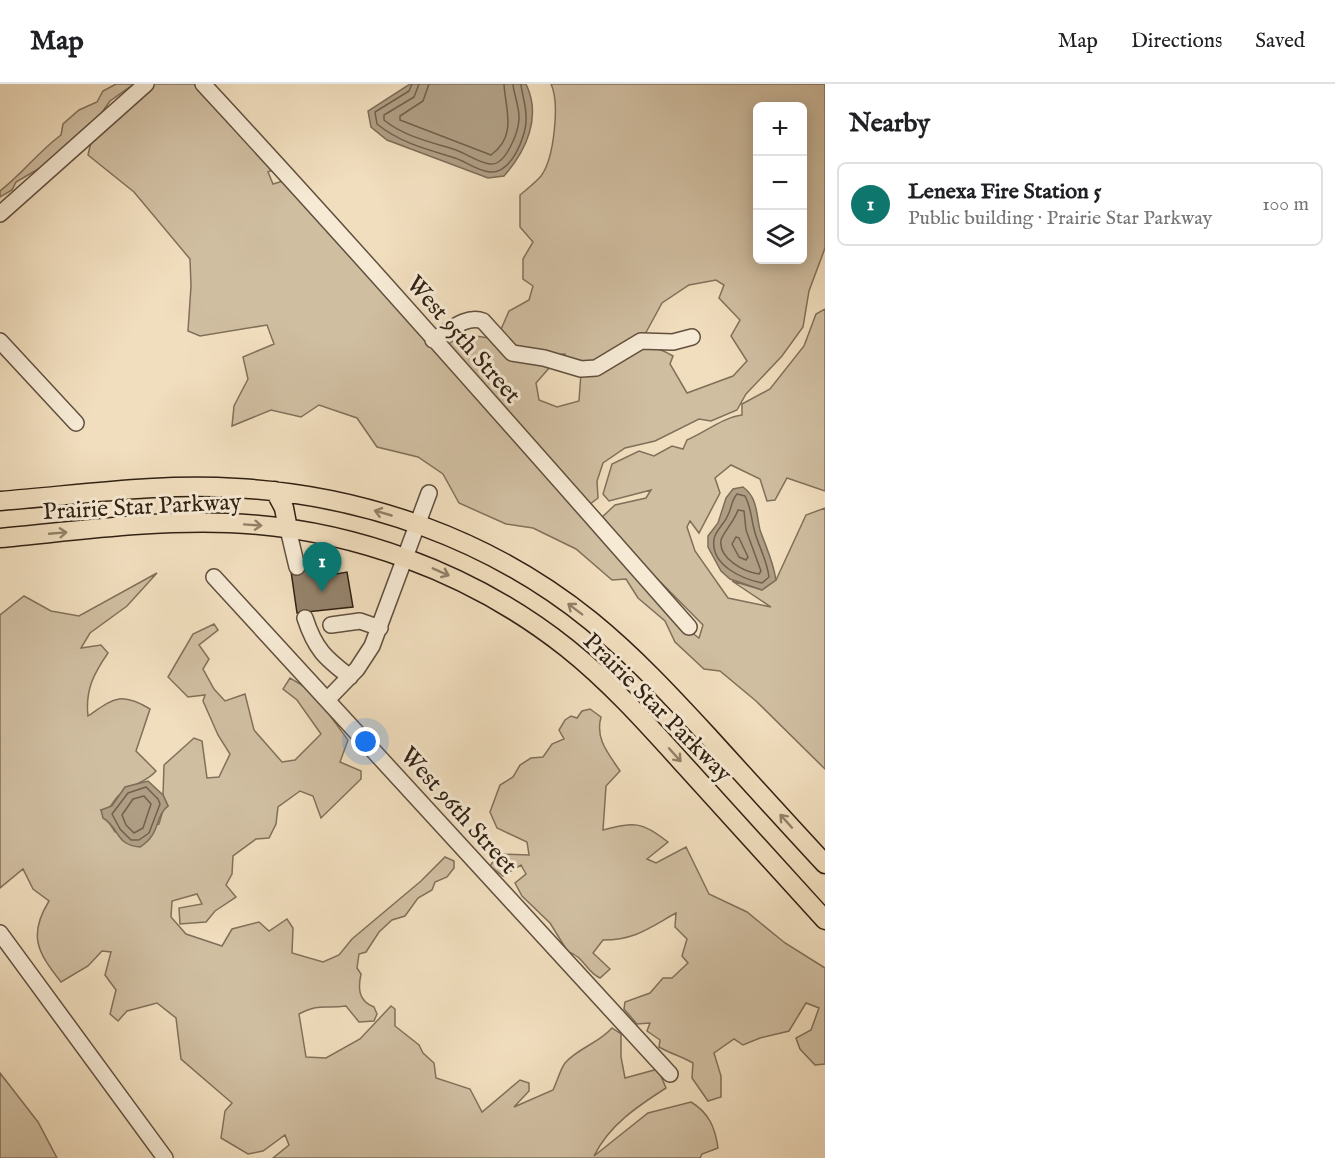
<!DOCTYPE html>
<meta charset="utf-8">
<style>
body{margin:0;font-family:"IM FELL English",serif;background:#f2f2f2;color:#202124}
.controls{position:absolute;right:18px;top:18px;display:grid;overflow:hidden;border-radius:9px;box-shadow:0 3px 15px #0003}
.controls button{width:54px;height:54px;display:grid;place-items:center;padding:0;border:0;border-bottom:2px solid #e0e0e0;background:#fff;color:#202124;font:30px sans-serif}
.you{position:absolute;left:366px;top:658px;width:21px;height:21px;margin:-15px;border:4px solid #fff;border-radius:50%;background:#1a73e8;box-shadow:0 0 0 9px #1a73e833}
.badge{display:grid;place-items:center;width:39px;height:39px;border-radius:50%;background:#0f766e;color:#fff;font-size:20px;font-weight:700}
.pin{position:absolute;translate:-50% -50px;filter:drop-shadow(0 2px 3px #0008)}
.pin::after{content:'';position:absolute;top:32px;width:21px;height:18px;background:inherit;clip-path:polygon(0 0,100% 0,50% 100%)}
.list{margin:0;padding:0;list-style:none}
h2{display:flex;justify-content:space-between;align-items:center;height:78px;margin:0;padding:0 24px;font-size:26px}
h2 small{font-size:20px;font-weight:400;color:#757577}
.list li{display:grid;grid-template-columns:39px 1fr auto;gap:18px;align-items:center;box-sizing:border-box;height:84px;margin:0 12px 12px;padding:0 12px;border:2px solid #e0e0e0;border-radius:9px}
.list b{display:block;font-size:22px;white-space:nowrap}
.list p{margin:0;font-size:20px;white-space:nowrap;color:#757577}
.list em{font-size:20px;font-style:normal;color:#757577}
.icon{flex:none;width:33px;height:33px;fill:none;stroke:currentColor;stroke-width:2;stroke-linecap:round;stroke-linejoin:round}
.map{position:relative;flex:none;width:825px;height:1074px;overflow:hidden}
header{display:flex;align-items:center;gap:36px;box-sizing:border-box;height:84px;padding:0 30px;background:#fff;border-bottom:2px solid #e0e0e0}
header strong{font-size:28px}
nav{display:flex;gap:33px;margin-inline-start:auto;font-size:21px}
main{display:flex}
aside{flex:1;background:#fff}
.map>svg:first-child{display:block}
.green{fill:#d0bea1;stroke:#80705a;stroke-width:1.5;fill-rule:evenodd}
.water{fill:#b09e84;stroke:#7d6c57;stroke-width:1.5}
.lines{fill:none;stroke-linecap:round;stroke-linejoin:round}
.shore{stroke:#70604c;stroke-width:1.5}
.building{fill:#95836c;stroke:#312113;stroke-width:1.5}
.minor-casing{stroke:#61503e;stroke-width:18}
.major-casing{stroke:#312113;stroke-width:21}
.minor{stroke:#f6ead5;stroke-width:15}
.major{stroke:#f1debe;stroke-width:18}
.oneway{stroke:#918068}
.labels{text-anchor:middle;stroke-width:6;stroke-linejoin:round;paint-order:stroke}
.street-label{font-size:24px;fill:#312113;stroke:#f6ead5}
</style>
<header>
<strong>Map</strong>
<nav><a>Map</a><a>Directions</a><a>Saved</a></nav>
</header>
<main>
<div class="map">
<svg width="825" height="1074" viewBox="0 0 825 1074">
<rect width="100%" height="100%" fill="#f1debe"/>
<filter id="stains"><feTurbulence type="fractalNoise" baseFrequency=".00333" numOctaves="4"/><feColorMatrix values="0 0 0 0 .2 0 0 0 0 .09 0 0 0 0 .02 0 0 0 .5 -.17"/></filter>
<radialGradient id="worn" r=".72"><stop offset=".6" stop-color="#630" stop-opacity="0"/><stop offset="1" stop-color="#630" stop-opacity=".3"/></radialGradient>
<!-- green -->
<path class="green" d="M116,0H134L110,17L98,34L40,84L16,98L12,106L0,113V107C22,90 38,68 61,51L63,40L79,26L97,18L103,7Z
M150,0H201L277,84L268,88L273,100L286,96L348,165L420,251L472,305L687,545L699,554L703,541L599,436L615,421L646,414L651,406L609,417L603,410L612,380L639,367L654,372L672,362L683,365L687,356C704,349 724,333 742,331V320L770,305L804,262L816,230L825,225V407L787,394L775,416L767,417L760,395L731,381L715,394L720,409L699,449L690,437L687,443L695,467L728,514L771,523L732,497L762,506L776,496L806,431L825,424V685L756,617L720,587L704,585L675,558L665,537L638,514L626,495L612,496L576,465L533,444L506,440L459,419L443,390L418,373L377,363L357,334L319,321L301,333L271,326L232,342L234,322L248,295L243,273L274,260L267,241L200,252L188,247L191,202L190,175L134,108L88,71L92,54Z
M551,0H825V164L809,207L803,243L782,272L746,310L737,326L711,337L699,335L655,357L625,364L603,379L597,397L598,414L590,420L579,413L542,367L446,262L462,250L489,254L506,269L550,283L536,299L539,316L557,323L579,317L581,289C587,289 595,291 600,289C631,275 635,249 673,272L670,280L687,309L733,292L747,277L731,252L740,236L719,214L724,201L716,196L689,201L662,219L643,254L628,260L607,279L589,285L565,278V270C532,273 523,272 499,250L509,227L529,216L533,202L523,195V175L533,158L520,143V111C527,105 535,99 541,92C554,75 560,19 551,0ZM758,22H802V176H758Z
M157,489L127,522L90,549L81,564L101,561L108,569C94,589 85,606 88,632C113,615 120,607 150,625L136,667L156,687C146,699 131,700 119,711C112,717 112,726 101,726L115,748L159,740L163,726L168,722L163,711L164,681L194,654L202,657L207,694L219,693L230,670L218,651L203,617L205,611L188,613L168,593L193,550L214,540L218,546L199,561L209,575L203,585L214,605L225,617L245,610L254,646L282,678L295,676L321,650L297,616L283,605L290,594L312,607L348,656L340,678L361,687V695L321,734L313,712L300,707L278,723L276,740L269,754L256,755L233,772L232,790L226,801L236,813L215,827L206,838L180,840L179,824L202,820L197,810L172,817L171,833L186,850L222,862L232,845L259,838L269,847L287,835L293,844L292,869L323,878L339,871L352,855L421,797L445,773L454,777V784L447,793L435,798L432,806L418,814L405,832L392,836L379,848L366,868L359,870L357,884L361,890C358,904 358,917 374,923L377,930L374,937L359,938L346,922C324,925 320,919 299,930L306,973L326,974L360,955L391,922L395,925V942L419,961L423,969L434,979L436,994L470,1005L482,1028L520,996L529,999V1007L514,1023L553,1006C557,998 560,986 565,979C578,964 599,959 612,944L621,950V973L625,994L658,985L666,1004C638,1022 609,1041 594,1072L648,1029L691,1018C709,1029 715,1043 718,1064L702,1070L700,1074H273L289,1061L285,1051L263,1067L248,1070L221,1054L225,1027L232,1019L181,975L176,934L157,919L127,927L118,937L110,930L116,906L105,891L111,868L102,867L88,882L61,898C37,868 28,851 49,817L33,805L23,785L0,804V531L24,512L51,527L79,532Z
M590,625L601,633C595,655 608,669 620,687L606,702L603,746C636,738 640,737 668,758L647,775L656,779L686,763L709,810L747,828L785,859L825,884V980L815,981L800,965L796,954L811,946L819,924L806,919L789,947L760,954L743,961L734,955L714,969L721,992V1013L708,1017L692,994L693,979C681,972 671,970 659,963L660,956L647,947L650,939L637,940L624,925L625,918L650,909L663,894H672L688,879L682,872L687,855L675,843L676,829C649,844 635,856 603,856L593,869L610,885L600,894C586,888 584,872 568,868L550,839L522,812L515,799L526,790L521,781L503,792L490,782L498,770L529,771L527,758L497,744L490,728L500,701L513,693L520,681L531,674L543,673L552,660L564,655L559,646L565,636L571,632L577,634L582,627Z
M0,989L38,1038L57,1074H0Z"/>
<!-- water -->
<path class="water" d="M410,0H526C542,33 526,67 504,92L488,94L387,56L371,43L368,27Z
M743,403C758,414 756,430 760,446C766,463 773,477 776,496L762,506L730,495L721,487L708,463V452L718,439L726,414L733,405Z
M148,697L163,711L168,722C154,733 161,750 140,763C115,761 120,744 103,734L101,726L112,722L125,703Z"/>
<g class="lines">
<!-- shore -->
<path class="shore" d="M412,0L409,7L375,28L377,40C399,58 425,65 452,73C464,76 477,87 490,88C511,90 526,53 526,36C527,23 522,12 521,0
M419,0L414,13L384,31V36C405,53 431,58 456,66C467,70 479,79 490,80C506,82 518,48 519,36C520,24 514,12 513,0
M429,0L423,17L400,32V36L491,71C518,52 505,24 504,0
M737,410L745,412C751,423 751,433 754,445C758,462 767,475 769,493L762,499C742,495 710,481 714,455C715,447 725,439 728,431C732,423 731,417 737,410Z
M738,426L744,427L746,446L761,487L759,490C745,488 718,475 721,456C723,449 735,436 738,426Z
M736,453L739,454L748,473L746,476L739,473L732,460Z
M146,703L158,715L160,720L149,749L139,756H131L120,745L112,730L128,709Z
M144,712L151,720L143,744L134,749L126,741L122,731L133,715Z"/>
</g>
<!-- building -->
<path class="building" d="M311,483L314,494L347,488L353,523L297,529L291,487Z"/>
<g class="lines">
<!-- minor casing -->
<g class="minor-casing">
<path id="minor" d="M203,0C368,178 528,361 689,543
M0,130L146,0
M433,256C448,248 466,230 483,237L512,269L544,274L581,285L596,284L641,257L673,258L692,253
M0,257L76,339
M288,445L297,483
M214,493L670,990
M305,534C315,565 325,574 350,593
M331,541L360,537L380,544
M327,616L357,585L372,562L429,409
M0,849L165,1074"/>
</g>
<!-- major casing -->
<g class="major-casing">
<path id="major" d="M275,407L284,424L288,445
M0,417C78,411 158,399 236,404C365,411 491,456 591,537C634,572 671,612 708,652C747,695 786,738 825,780
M0,454C75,447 153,436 229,439C350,444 471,488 567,564C611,599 649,642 687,684C733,735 779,786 825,836"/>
</g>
<!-- minor -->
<use href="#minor" class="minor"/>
<!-- major -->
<use href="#major" class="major"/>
</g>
<!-- one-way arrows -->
<defs><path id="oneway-shaft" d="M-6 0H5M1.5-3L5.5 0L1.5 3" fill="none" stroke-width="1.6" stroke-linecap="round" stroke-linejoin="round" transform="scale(1.5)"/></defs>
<g class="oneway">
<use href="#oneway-shaft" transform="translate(383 429) rotate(-164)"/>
<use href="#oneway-shaft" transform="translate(253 441) rotate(4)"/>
<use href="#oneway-shaft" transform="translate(58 449) rotate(-5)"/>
<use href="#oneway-shaft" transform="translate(441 488) rotate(24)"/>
<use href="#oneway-shaft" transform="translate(575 525) rotate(-143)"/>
<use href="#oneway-shaft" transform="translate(675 671) rotate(48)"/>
<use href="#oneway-shaft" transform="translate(786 737) rotate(-132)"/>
</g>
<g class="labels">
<!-- street labels -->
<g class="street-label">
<text transform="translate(464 255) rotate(49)" y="8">West 95th Street</text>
<text transform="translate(142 422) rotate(-3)" y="8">Prairie Star Parkway</text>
<text transform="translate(658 623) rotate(45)" y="8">Prairie Star Parkway</text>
<text transform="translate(459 726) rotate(48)" y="8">West 96th Street</text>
</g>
</g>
<rect width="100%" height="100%" filter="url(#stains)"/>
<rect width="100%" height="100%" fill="url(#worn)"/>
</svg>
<div class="controls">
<button>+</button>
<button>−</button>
<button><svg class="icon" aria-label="layers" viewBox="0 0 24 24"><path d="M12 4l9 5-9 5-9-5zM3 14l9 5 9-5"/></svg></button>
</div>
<div class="you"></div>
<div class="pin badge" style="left:322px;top:508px">1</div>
</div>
<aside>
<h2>Nearby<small></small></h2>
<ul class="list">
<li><span class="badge">1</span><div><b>Lenexa Fire Station 5</b><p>Public building · Prairie Star Parkway</p></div><em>100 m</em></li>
</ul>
</aside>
</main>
